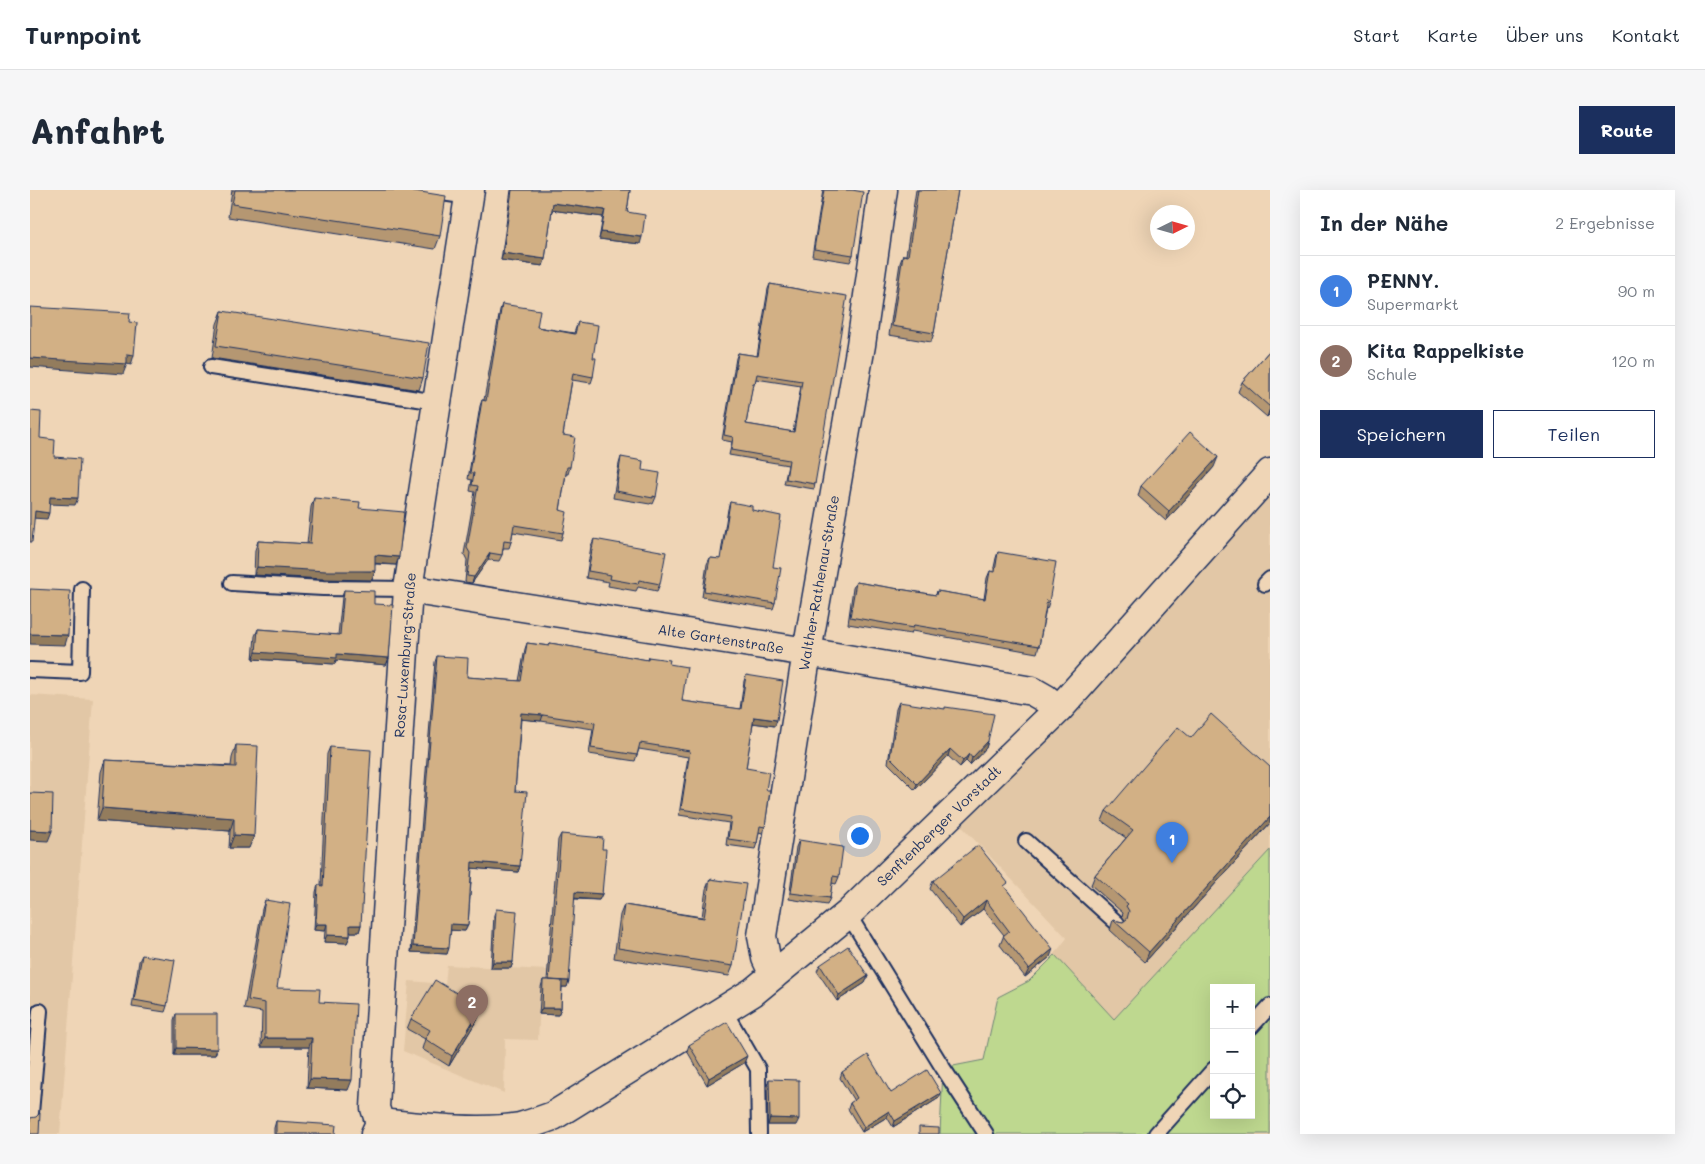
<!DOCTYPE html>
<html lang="de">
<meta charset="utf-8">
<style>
body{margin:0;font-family:Mali,sans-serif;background:#f6f6f7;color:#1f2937}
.controls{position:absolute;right:15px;bottom:15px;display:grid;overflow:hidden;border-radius:0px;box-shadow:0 5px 20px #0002}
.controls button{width:45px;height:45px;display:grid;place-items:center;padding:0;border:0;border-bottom:1px solid #e0e1e3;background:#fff;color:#1f2937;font:25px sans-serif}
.compass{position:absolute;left:1120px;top:15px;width:45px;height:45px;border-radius:50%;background:#fff;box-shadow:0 5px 20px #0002;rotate:85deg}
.you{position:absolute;left:829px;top:645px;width:18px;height:18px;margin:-12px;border:4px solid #fff;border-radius:50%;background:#1a73e8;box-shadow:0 0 0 8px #1a73e833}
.badge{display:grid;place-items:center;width:32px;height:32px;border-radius:50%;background:#1b2f5e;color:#fff;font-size:16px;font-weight:700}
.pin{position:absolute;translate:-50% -41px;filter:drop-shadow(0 1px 2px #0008)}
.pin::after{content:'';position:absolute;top:26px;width:18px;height:15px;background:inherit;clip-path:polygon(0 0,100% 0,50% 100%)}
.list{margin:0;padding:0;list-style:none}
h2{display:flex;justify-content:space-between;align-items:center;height:65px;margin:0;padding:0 20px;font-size:21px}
h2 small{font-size:16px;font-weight:400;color:#747a83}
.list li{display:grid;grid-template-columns:32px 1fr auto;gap:15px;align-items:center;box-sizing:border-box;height:70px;padding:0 20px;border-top:1px solid #e0e1e3}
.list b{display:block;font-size:19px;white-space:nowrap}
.list p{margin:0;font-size:16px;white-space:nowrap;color:#747a83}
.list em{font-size:16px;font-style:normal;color:#747a83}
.actions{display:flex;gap:10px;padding:15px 20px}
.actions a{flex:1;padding:11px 0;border:1px solid #1b2f5e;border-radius:0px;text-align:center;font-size:18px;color:#1b2f5e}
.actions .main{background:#1b2f5e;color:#fff}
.icon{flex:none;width:28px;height:28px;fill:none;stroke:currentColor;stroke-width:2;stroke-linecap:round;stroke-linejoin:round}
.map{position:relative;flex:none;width:1240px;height:944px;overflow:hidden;border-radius:0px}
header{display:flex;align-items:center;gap:30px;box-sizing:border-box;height:70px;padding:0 25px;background:#fff;border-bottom:1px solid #e0e1e3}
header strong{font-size:24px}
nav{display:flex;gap:28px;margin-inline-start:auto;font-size:18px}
.intro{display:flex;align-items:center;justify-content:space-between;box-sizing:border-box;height:120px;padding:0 30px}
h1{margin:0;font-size:35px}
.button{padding:12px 22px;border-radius:0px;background:#1b2f5e;color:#fff;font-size:18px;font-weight:700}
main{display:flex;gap:30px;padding:0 30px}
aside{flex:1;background:#fff;border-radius:0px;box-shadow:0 5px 20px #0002}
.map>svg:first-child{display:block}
.built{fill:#e2c7a6}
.green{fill:#bed88f;stroke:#6c8476;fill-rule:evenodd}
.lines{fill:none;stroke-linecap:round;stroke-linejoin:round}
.service-casing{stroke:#1b2f5e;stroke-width:18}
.minor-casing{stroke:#1b2f5e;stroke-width:31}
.service{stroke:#efd5b6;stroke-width:14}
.minor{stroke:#efd5b6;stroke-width:28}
.wall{fill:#b59772;stroke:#1b2f5e;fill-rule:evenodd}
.shaded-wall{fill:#937b5d;stroke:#1b2f5e}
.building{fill:#d2b085;stroke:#1b2f5e;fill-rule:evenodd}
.labels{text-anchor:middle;stroke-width:5;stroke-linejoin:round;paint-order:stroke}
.street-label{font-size:14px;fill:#1b2f5e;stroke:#efd5b6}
</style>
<header>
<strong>Turnpoint</strong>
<nav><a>Start</a><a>Karte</a><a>Über uns</a><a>Kontakt</a></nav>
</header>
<div class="intro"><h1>Anfahrt</h1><a class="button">Route</a></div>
<main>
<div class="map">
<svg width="1240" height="944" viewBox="0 0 1240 944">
<rect width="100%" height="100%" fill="#efd5b6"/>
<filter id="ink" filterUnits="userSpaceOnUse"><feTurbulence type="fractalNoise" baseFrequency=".02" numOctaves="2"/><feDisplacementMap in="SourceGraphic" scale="10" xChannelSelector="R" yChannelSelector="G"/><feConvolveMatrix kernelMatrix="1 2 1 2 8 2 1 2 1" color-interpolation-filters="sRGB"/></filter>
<g filter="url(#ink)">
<!-- built -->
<path class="built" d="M1240,285V660L1084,829L1024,765L1037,748L922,626Z
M0,505L63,509L30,944H0Z
M417,775L518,780L517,797L510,811L508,850L475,849L474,903L373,861L379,791L415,794Z"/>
<!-- green -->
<path class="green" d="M1240,660V944H910L913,878L954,870L968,807L999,791L1025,765L1084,829ZM1184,798H1221V925H1184Z"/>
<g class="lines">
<!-- service casing -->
<g class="service-casing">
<path id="service" d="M392,0L439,7
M181,177L407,212
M202,393L293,398L378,399
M1235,394L1240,389
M0,480L50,482L52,399
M996,651L1087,733
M818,724L913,878L956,944
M694,820L728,879L729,944
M1221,837L1240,816
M1,923L10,821
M1126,944L1184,879"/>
</g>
<!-- minor casing -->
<g class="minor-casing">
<path id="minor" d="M378,399L777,462L1002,501L1016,509L1029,519
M744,785L736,768L732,746L777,462L831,155L853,0
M350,933L345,918L348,863L378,399L440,0
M345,944L350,933C391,937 450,944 490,937C501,934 512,930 523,926L723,802L818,724L1029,519L1240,283"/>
</g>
<!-- service -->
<use href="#service" class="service"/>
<!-- minor -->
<use href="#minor" class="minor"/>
</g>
<!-- wall -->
<path class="wall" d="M202,0H378L410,46L405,59L198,27Z
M481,0H600L597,22L610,54L569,49L573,27L522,20L515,69L513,76L471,70Z
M793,0H822L823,65L820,72L782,66Z
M886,0H928L904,143L901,152L859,145L870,73L873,65H876Z
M740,94L778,101L785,294L784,299L754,294L758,275L699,265L702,252L692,250L706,168L708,163L727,166L738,99ZM726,189L771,196L763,242L716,234L722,198H723Z
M472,114L507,137L544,143L548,132L563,168V187L561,193L542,190L533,245L540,277L538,284H536L530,320L533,343L531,350L483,342L481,352L479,358H473L472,365L469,371L458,370L442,393L435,392L437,370L434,364L445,302L440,301L442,290L438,289L450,216L452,210H454L470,120Z
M192,121L393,188L389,200L182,168L187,134Z
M1240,160V224L1237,227L1208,202L1212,192Z
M591,267L612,280L626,307L623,314L621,313L620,314L583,308L589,274Z
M1184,277L1136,331L1108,306L1111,296Z
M284,308L369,367L366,375L345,374L342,390L293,389L224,385L225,360L228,351L277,354L281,317Z
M700,312L722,320L743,377L745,413L743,419L672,407L677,374L680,368L690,369L698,319Z
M564,349L630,394L627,401L608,397L606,401L578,396L579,392L556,388L561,356Z
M968,362L1019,412L1017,419L1016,418L1009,456L1007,463L882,441L881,444L818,434L823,398L826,392L906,405L907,401L954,409L957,388L960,381L963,382L966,368Z
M314,400L344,414L359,468L356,475L306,470L305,474L223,469L225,446L228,439L308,445L312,407Z
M497,453L519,456L520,453L617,470L618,467L639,474L652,511L710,519L714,491L716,485L745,536L723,533L716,578L736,600L735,637L732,643L729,642L727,653L725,659L696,655L699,633L649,625L658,567L609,559L605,571L559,564L563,539L511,531L491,529L485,601L490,676L488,682L442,678L438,735L435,741L421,740L417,764L381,762L405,472L407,466L437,487L489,491L495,459Z
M869,512L958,551L956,558L940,575L936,571L930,577L918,566L885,600L858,573L866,519Z
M1161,548L1240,577V633L1115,772L1080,740L1083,730L1093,732L1095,730L1092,726L1093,723L1061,695L1065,685L1096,648L1072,631L1076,621Z
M206,555L219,658H199L200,641L67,631L71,582L75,570L201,576L202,568Z
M300,557L331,735L329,742H320V746L317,753L294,752L295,741L284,740L286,702L288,695H291L297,564Z
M531,644L572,659V704L569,710L544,709L537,797H532L531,818L528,825L509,824L511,797L513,790H517L528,650Z
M769,650L809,687L806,694L802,693L800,708L797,715L759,709L766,657Z
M680,689L703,776L699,786L584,768L590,725L594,715L672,727L676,699Z
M903,691L976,698L1020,767L995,787L970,755L974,745L953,719L930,737L900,699Z
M235,710L247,798L289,812L318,900L277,898L279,857H231L232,822L214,819L232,719Z
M466,719L483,772L481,778H461L464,725Z
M112,765L137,816L135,822L102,817L109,771Z
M790,775L838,786L835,793L807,811L787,781Z
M451,818L448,828L419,876L392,859L395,849L377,839L381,829Z
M146,824L187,859L185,865H144V830Z
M659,855L714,873L677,895L657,861Z
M812,882L861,903L909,908L863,937L857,927L832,942L818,919L820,913L824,911L810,888Z
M739,889L766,935H738L737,896Z
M246,931L305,944H244V938Z"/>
<!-- shaded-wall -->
<path class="shaded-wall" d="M523,13L575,20L573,27L521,20Z
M571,42L612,47L610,54L569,49Z
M473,63L515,69L513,76L471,70Z
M97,164L104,165L101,175L97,174L93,184L0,177V168Z
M1240,218V224L1237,227Z
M1188,267L1184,277L1136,331L1139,321Z
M20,307L48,308L45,315L18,314Z
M5,321L19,323L17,329L2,328Z
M460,363L458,370L442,393L444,387Z
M345,365L369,367L366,375L342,373Z
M227,377L345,381L342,390L293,389L224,385Z
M0,444L38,445L35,455L0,454Z
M226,462L307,464L359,468L356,475L306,470L305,474L223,469Z
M491,523L513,525L511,531L489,529Z
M724,527L747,530L745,536L722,533Z
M958,551L956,558L940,575L942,568Z
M920,559L918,566L885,600L887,594Z
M939,564L936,571L930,577L933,571Z
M72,618L204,628L200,641L67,631Z
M1240,627V633L1115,772L1119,762Z
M0,640L22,641L18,651L0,650Z
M204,645L224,646L219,658H199Z
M442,672L490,676L488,682L440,678Z
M545,702L572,704L569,710L542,708Z
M956,710L953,719L930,737L933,729Z
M286,734H297L295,741L284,740Z
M421,734L438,735L435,741L419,740Z
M320,735H331L329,742H318Z
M297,745L320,746L317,753L294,752Z
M383,756L419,758L417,764L381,762Z
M1023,759L1020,767L995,787L999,779Z
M463,772H483L481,778H461Z
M838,786L835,793L807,811L809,805Z
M519,790L539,791L537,797H517Z
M451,818L448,828L419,876L422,866Z
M512,818H531L528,825L509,824Z
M235,848H282L279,857H231Z
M146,858L187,859L185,865H144Z
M717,866L714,873L677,895L679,888Z
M280,889L322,890L318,900L277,898Z
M911,903L909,908L863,937L865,931Z
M859,921L857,927L832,942L834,937Z
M740,928L769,929L766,935H738Z"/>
<!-- building -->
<path class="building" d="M205,0H378L416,6L410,46L202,14Z
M482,0H600L597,22L615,25L612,47L571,42L575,20L523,13L515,69L473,63Z
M794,0H822L833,2L823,65L784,59Z
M888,0H928L904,143L862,136L873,65L878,66Z
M740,94L778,101L779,100L817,106L785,294L756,289L759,270L701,260L703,247L694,245L708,163L728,166ZM727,184L772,191L764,242L716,234L723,193H725Z
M472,114L510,120L507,137L545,144L548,132L568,135L563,168H566L563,187L543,183L533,245L545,247L540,277H537L530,320L537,322L533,343L484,335L481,352L474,351L472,365L460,363L444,387L437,386L440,363L437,358L448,296L442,295L444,283H440L452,210L456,211Z
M0,117L100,123L99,132L107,133L104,165L97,164V174L0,168Z
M192,121L399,153L393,188L186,156Z
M1240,160V217L1212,192Z
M0,221L11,222L10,248L25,250L24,267L50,269L48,308L20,307L19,323L5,321L2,352H0Z
M1160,242L1188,267L1139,321L1111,296Z
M591,267L613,271L612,280L630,283L626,307L623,306V308L586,301Z
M284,308L330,312L329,318L374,322L369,367L345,365V381H296L227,377L228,351L280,354Z
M700,312L722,316V320L751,326L743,377L751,378L745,413L674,401L680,368L691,369Z
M564,349L636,362L630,394L609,390L608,394L580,389L581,385L558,381Z
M968,362L1026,372L1019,412L1017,410L1009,456L884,435L883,438L820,427L826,392L906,405L907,401L955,409L960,381L965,382Z
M0,399L40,401L38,445L0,444Z
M314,400L344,401V414L363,415L359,468L307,464V468L226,462L228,439L310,445Z
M497,453L519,456L520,453L618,470V467L640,470L639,474L657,477L652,511L711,519L716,485L753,491L747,530L724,527L716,578L739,582L736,600H740L735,637L730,636L727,653L698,649L701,627L651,619L660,561L610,553L607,565L561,558L565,533L513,525L491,523L485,601L497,602L490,676L442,672L438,735L421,734L419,758L383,756L407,466L438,468L437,487L491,491Z
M869,512L915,519V517L964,524L958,551L942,568L939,564L933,571L920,559L887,594L860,567Z
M1181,524L1240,577V627L1119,762L1083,730L1093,732L1097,729L1099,721L1096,716L1098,714L1065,685L1103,640L1076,621L1148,537L1161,548Z
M206,555L228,556L224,646L204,645V628L72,618L75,570L206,577Z
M300,557L341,560L331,735H320V746L297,745V734H286L288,695L293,696Z
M0,603L23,604L22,641L0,640Z
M531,644L573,648L572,659H576L572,704L545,702L539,791L519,790L532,791L531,818H512L513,790H519Z
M769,650L813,657L809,687L803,686L800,708L761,703Z
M948,655L978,693L974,696L1023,759L999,779L973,746L979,741L956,710L933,729L903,691Z
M680,689L716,694L703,776L588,758L594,715L674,728Z
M235,710L260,714L247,798L290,799L289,812L326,814L322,890L280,889L282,848H235V813L218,810Z
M466,719L487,721L483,772H463Z
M818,756L838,786L809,805L790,775Z
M112,765L145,770L137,816L104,810Z
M405,790L451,818L422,866L395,849L400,840L381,829Z
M146,824H187V859L146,858Z
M697,832L717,866L679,888L659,855Z
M838,865L861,903L897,880L911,903L865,931L859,921L834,937L820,913L827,908L812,882Z
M739,889L769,890V929L740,928Z
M10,923L9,944H0V928L6,927Z
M246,931L306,935L305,944H246Z
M889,937L909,938V944H889Z"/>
</g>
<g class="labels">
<!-- street labels -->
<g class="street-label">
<text transform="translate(789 393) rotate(-80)" y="5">Walther-Rathenau-Straße</text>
<text transform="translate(691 449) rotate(9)" y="5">Alte Gartenstraße</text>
<text transform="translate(375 465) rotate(-86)" y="5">Rosa-Luxemburg-Straße</text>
<text transform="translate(909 636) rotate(-44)" y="5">Senftenberger Vorstadt</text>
</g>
</g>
</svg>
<div class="controls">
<button>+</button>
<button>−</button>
<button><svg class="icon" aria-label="locate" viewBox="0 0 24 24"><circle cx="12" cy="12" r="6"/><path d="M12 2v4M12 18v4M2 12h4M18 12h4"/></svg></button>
</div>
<svg class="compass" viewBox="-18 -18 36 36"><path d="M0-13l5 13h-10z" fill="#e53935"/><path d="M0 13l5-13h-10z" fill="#747a83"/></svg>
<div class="you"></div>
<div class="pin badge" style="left:1142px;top:673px;background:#3f7fe0">1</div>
<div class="pin badge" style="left:442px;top:836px;background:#8d6e63">2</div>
</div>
<aside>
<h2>In der Nähe<small>2 Ergebnisse</small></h2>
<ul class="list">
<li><span class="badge" style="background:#3f7fe0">1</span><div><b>PENNY.</b><p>Supermarkt</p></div><em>90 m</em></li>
<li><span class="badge" style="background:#8d6e63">2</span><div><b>Kita Rappelkiste</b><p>Schule</p></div><em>120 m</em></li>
</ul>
<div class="actions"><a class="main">Speichern</a><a>Teilen</a></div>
</aside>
</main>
